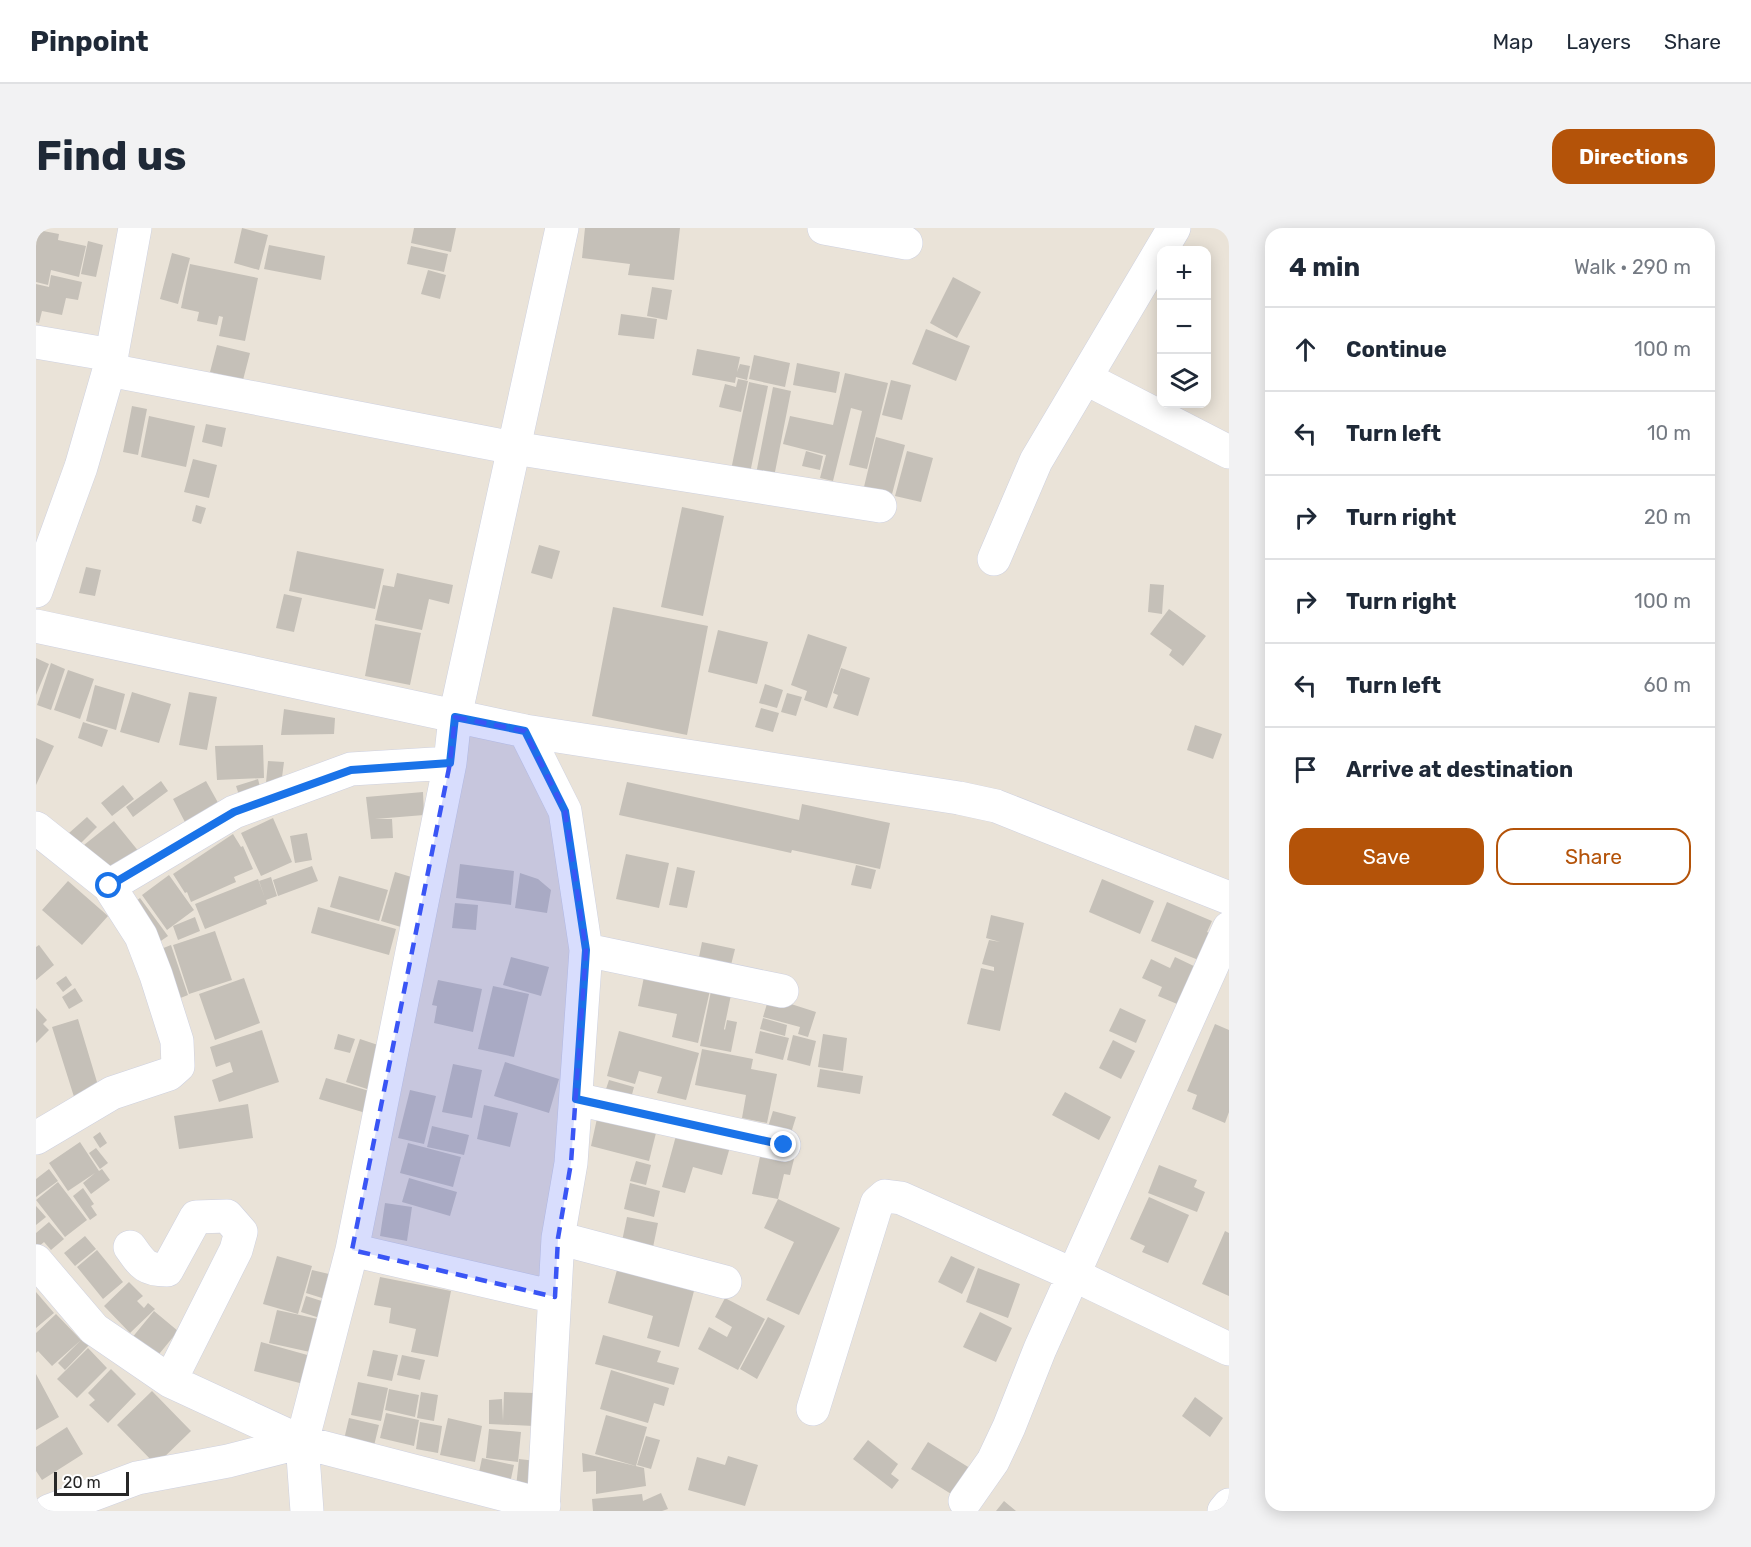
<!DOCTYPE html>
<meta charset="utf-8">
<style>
body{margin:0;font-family:Rubik,sans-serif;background:#f2f2f3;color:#1f2937}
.controls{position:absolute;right:18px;top:18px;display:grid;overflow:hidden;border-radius:12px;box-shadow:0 3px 15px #0003}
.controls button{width:54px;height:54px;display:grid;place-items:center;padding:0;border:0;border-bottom:2px solid #e0e1e3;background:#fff;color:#1f2937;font:30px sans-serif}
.scale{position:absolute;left:18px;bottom:15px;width:75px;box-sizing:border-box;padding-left:6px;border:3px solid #272727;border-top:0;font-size:16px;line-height:21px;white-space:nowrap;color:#272727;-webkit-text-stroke:4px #fff;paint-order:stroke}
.stop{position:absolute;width:18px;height:18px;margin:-14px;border:4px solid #1a73e8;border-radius:50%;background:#fff}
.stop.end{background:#1a73e8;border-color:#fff;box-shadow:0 2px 6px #0008}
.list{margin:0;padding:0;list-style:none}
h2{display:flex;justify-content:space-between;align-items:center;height:78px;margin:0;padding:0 24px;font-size:26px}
h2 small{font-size:20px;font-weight:400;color:#747a83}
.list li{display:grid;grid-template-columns:39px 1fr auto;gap:18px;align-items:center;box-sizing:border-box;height:84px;padding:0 24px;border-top:2px solid #e0e1e3}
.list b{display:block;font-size:22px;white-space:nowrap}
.list em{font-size:20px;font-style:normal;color:#747a83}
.actions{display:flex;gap:12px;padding:18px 24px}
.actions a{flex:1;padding:14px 0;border:2px solid #b45309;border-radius:18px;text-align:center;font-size:21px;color:#b45309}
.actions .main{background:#b45309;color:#fff}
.icon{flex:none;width:33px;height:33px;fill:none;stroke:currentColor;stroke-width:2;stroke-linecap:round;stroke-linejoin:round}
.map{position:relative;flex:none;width:1193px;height:1283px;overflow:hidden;border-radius:18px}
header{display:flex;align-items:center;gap:36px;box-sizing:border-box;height:84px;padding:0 30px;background:#fff;border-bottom:2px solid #e0e1e3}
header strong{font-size:28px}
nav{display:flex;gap:33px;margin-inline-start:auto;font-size:21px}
.intro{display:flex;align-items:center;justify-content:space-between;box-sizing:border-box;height:144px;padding:0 36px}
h1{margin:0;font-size:42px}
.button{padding:15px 27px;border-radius:18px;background:#b45309;color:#fff;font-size:21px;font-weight:700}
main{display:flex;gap:36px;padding:0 36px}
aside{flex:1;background:#fff;border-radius:18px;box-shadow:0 3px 15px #0003}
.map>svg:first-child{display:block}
.building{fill:#c5c0b8}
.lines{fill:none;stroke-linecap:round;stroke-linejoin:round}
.minor-casing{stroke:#ced1e0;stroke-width:34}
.minor{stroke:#fff;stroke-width:33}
.route{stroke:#1a73e8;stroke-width:8}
.marked{fill:#3a55f5;fill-opacity:0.2;stroke:#3a55f5;stroke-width:4.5;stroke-dasharray:12 8;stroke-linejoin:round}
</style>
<header>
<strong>Pinpoint</strong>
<nav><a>Map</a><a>Layers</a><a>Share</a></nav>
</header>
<div class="intro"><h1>Find us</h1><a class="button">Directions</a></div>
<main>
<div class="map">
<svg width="1193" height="1283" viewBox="0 0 1193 1283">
<rect width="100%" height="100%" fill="#eae3d8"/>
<!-- building -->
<path class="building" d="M206,0L232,7L223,42L198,35Z
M378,0H420L415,24L375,15Z
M549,0H644L638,52L592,47L594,36L546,30Z
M2,2L23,6L22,12L50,18L43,49L15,42L12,57L0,54V11Z
M52,13L67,17L60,49L45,46Z
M233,17L289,28L285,52L228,41Z
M375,18L412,26L408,44L371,36Z
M136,25L154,30L142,76L124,71Z
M154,36L222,50L209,113L183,108L187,89L183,88L181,97L161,93L163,84L145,80Z
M392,42L410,47L404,71L385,66Z
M15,47L46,54L42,72L30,70L26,87L6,83L3,95L0,94V56L13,59Z
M917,49L945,64L921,110L894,95Z
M616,59L636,62L631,92L611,88Z
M585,86L621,91L618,111L582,107Z
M890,101L934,118L920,153L876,136Z
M181,117L214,125L207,152L174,144Z
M661,121L704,129L701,144L704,136L714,138L711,152L700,149L699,155L656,147Z
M718,127L754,135L749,159L713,151Z
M761,135L804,144L800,165L757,157Z
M809,145L852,155L831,241L813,237L826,183L815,180L797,253L784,250L790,227L747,216L754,188L797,197Z
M702,151L712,153L705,184L683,179L689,156L700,159Z
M855,152L875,157L866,192L846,187Z
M713,154L732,158L714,245L695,242Z
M737,159L755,163L738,249L720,246Z
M96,178L111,181L102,227L87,224Z
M113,188L159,198L150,239L105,229Z
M170,196L190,200L186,219L166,214Z
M840,209L869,217L855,270L827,263Z
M770,223L787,228L784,242L766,238Z
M871,223L897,230L885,274L859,268Z
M157,231L181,237L173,270L148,264Z
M160,277L170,280L165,296L156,293Z
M646,279L688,288L667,388L625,379Z
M503,317L524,323L516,351L495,345Z
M261,323L348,341L339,381L253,363Z
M50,339L65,342L59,368L43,365Z
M361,345L417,357L413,376L393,371L386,402L339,392L347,357L358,359Z
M1114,356L1128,357L1126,386L1112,384Z
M248,366L266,370L258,404L240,400Z
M577,379L672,398L651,507L556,488Z
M1133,381L1170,408L1147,438L1133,427L1136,422L1114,406Z
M339,396L385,405L374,457L329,448Z
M682,402L732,414L721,456L672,444Z
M772,406L811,419L791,480L768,472L771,463L755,457Z
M0,430L13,436L0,467Z
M15,435L29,441L15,482L1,477Z
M805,440L834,450L822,488L797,480L802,467L797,465Z
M32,442L58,451L44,491L18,482Z
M729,456L747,462L741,480L723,475Z
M59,457L89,466L80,502L50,493Z
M96,464L135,476L123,515L84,504Z
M153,464L181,469L171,522L143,517Z
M751,465L766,469L760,488L745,484Z
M725,480L743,485L737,504L719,499Z
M248,481L299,490L298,506L245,507Z
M47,494L72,502L66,519L42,510Z
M1159,497L1186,506L1177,531L1151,522Z
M0,510L18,518L0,557Z
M227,517L228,550L181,552L179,518Z
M232,533L248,534L245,557L230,555Z
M222,551L226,567L205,573L200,558Z
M125,553L132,563L97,589L90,579Z
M170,553L185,580L151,598L137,571Z
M591,554L763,592L766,576L854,595L844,641L756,622L755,625L583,587Z
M87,557L98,571L76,588L65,575Z
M387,564L388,587L339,591H356L357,610L335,611L330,569Z
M51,589L61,599L44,616L33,605Z
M237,590L256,634L225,648L205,605Z
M78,593L108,630L78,654L48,617Z
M271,605L276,632L259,635L254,608Z
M197,606L205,619L207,618L217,641L198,649L200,654L155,674L151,664L149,665L137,646Z
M590,626L633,635L623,680L580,671Z
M424,636L478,643L475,677L420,670Z
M820,637L840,642L835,661L815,657Z
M276,638L282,653L242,668L237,652Z
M641,639L659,643L651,680L633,677Z
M359,644L382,651L368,700L345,693Z
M484,645L502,651L515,662L511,685L479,680Z
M133,647L158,682L131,702L106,667Z
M303,648L352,662L343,693L294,679Z
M235,649L241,668L230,672L231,676L169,701L159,676L222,651L229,670L223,653Z
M1066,651L1118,673L1104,706L1053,684Z
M32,653L72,688L46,717L6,682Z
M104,670L132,708L119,717L91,680Z
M1131,674L1176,693L1171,704L1180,708L1170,735L1115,713Z
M419,675L442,677L440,702L416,700Z
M282,679L360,701L353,727L275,705Z
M955,687L988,695L964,803L931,796L945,740L958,743V739L946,736L953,712L964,714L950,710Z
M159,689L164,703L142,712L137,698Z
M179,703L196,752L153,766L137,717Z
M666,714L699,721L694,741L662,734Z
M3,717L18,737L0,752V719Z
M135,717L152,767L142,771L125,721Z
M475,729L513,739L505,768L467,757Z
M1139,729L1162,740L1146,778L1122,768L1126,759L1106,750L1115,731L1134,740Z
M609,744L675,758L662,815L636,809L641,786L602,778Z
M30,748L36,757L27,764L20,755Z
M208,750L224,795L179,812L163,766Z
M402,752L446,761L437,804L398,795L401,778L396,777Z
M457,758L493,766L478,829L442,821Z
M676,758L696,762L688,801L689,802L691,792L701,794L695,824L664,818Z
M39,760L47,773L33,781L26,769Z
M733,769L780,784L772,809L762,806L764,799L727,789Z
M0,780L11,792L7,796L13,802L0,815Z
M1084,780L1110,792L1100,815L1073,803Z
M727,790L751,797L749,808L724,801Z
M42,791L64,864L39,872L16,799Z
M1179,796L1193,802V884L1189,895L1156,881L1161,867L1151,863Z
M226,802L243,854L183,874L176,852L197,844L194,834L180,839L174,819Z
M583,803L663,825L650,872L621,865L626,849L603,843L599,856L571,848Z
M724,803L753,810L747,832L719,825Z
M302,806L319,811L314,825L298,821Z
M787,806L811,810L807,843L782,839Z
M757,807L780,813L774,838L751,832Z
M324,811L351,820L337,863L310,854Z
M1077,812L1099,823L1085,851L1063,840Z
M666,821L717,831L715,841L741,846L731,895L706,890L710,867L659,857Z
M469,834L523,851L513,885L458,868Z
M417,836L446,842L436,890L406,884Z
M784,841L827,848L824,866L781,859Z
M290,850L340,865L333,886L283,871Z
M573,852L598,859L594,874L568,867Z
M374,862L400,868L388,916L362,910Z
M1029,864L1075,889L1063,912L1016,887Z
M212,876L217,910L143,921L138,888Z
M448,877L482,885L474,919L441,911Z
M737,883L760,889L755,905L732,899Z
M562,886L621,901L613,933L555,918Z
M396,898L433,907L428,927L391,919Z
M64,904L71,915L64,920L57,909Z
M641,904L694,919L686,947L657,939L649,965L626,959Z
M44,914L63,943L66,941L74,952L55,966L47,955L59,945L32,963L13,935Z
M372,915L425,929L417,959L364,945Z
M60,920L72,935L64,941L53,925Z
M725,924L758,931L754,947L748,946L742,971L716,966Z
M600,933L615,937L610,957L594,953Z
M1123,937L1161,952L1158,959L1169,964L1161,984L1112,965Z
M13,941L22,953L0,969V951Z
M373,950L421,964L414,988L366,974Z
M22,954L51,992L29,1009L0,972Z
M594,955L624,963L618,989L588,981Z
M47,960L58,976L55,978L61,987L54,992L37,968Z
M1113,969L1153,987L1132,1035L1106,1024L1109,1018L1094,1011Z
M742,971L804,1000L763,1087L730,1072L758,1014L728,1000Z
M349,975L376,979L371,1013L344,1008Z
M0,978L10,989L0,997Z
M591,989L622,995L616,1024L585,1018Z
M13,994L28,1011L15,1022L8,1014L0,1021V1005Z
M1189,1003L1193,1005V1068L1166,1056Z
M49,1008L60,1021L39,1038L28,1025Z
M61,1022L87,1054L67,1071L41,1039Z
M241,1028L276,1038L262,1086L227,1076Z
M915,1028L939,1039L926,1066L902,1054Z
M942,1040L984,1056L972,1090L930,1074Z
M276,1042L293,1046L286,1070L270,1065Z
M581,1042L658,1063L643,1119L611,1110L617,1088L572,1075Z
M344,1049L415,1063L402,1129L375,1124L380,1101L353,1095L355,1080L338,1077Z
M93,1054L107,1068L101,1073L108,1080L112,1075L119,1081L94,1105L68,1078Z
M0,1064L18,1085L0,1100Z
M270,1068L295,1076L290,1092L265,1084Z
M689,1070L729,1091L702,1142L662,1121L673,1099L691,1109L696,1099L679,1089Z
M241,1082L282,1091L274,1124L233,1115Z
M118,1083L142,1103L119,1131L95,1111Z
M944,1084L976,1100L960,1134L927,1119Z
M20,1086L45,1112L16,1138L2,1123L0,1125V1105Z
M732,1089L749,1098L721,1151L704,1141Z
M567,1107L625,1123L621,1134L643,1140L638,1157L559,1136Z
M48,1109L54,1116L29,1142L22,1135Z
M225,1114L282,1130L275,1158L218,1143Z
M52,1120L71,1140L41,1170L21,1151Z
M337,1122L362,1127L356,1153L331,1148Z
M366,1127L389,1132L384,1152L361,1147Z
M75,1141L100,1166L72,1195L53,1177L59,1172L52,1165Z
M575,1142L633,1160L628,1178L618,1175L612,1195L564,1181Z
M0,1146L23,1189L0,1202Z
M322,1154L352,1160L345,1193L315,1187Z
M353,1161L383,1167L379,1189L349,1182Z
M116,1163L155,1203L120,1237L81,1197Z
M385,1164L402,1167L398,1193L381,1190Z
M468,1164L499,1165L498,1198L453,1196V1172L466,1171L467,1193Z
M1159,1169L1187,1190L1174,1209L1146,1188Z
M350,1185L383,1192L378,1218L344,1210Z
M570,1187L611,1199L600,1238L559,1226Z
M313,1190L343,1197L337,1222L307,1216Z
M412,1190L446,1198L439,1234L404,1227Z
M384,1194L406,1198L402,1225L380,1221Z
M31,1199L47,1226L6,1252L0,1243V1219Z
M453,1201L485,1204L482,1234L450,1230Z
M610,1208L624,1212L615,1241L601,1237Z
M832,1212L862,1236L855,1246L863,1252L856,1261L817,1231Z
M892,1214L937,1242L920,1269L875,1241Z
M546,1225L608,1240L610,1258L560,1266V1243L547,1244Z
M692,1228L722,1237L709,1278L652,1262L661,1229L689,1237Z
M446,1230L478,1237L473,1260L441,1254Z
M483,1231L500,1233L498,1260L480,1259Z
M625,1265L632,1281L626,1283H557L556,1271L606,1266L607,1273Z
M968,1273L980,1283H960Z"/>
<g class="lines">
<!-- minor casing -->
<g class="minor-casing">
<path id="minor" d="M788,0L870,15
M0,114L76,127
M73,142L478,220L844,278
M1049,150L1193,224
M958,331L1000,233L1138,0
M0,363L45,239L73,142L99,0
M0,398L489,503L923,570L960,578L1193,670
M489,503L529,583L550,722L535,935L522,1010L507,1283
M0,600L73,658L105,708L120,747L141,813L142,838L133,846L76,865L0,910
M73,658L198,584L315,541L414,535
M550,722L746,763
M540,871L748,917
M522,1010L689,1054
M94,1019C106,1036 109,1042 131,1042L160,989L191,988L205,1004L200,1022L134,1153
M316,1022L519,1069
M0,1033L58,1101L134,1153L266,1214L508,1277
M777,1181L841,975L849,968L865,970L1038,1047L1193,1121
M929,1273L957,1233L973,1199L1004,1121L1193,700
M13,1283L101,1250L192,1233L266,1214
M271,1283L266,1214L316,1022L414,535L419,489L526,0
M1188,1283L1193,1277"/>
</g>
<!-- minor -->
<use href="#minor" class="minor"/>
</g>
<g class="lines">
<!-- route -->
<path class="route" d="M73,658L198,584L315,542L414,535L419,489L489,503L529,583L550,722L540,871L748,917"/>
</g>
<!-- marked area -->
<path class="marked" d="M419,489L489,503L529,583L550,722L535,935L522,1010L519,1069L316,1022L414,535Z"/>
</svg>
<div class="controls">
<button>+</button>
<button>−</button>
<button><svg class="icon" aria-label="layers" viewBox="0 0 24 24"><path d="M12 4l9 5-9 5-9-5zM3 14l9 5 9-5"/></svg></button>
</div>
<div class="scale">20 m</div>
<div class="stop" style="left:73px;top:658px"></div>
<div class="stop end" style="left:748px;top:917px"></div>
</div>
<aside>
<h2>4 min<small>Walk · 290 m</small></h2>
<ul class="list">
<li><svg class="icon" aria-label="ahead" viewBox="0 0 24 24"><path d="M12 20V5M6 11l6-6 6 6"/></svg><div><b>Continue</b></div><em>100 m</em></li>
<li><svg class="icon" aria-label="left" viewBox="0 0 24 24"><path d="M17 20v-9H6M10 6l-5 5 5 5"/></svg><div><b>Turn left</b></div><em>10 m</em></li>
<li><svg class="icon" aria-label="right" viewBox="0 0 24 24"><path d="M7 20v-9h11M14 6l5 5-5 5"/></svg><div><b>Turn right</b></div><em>20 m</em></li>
<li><svg class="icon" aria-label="right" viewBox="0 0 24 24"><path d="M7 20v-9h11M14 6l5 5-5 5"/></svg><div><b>Turn right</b></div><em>100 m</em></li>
<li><svg class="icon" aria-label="left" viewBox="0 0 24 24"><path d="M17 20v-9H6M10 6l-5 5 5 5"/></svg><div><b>Turn left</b></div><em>60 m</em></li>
<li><svg class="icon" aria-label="arrive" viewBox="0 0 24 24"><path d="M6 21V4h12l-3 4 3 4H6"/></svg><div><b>Arrive at destination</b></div></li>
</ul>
<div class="actions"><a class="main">Save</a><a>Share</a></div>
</aside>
</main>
